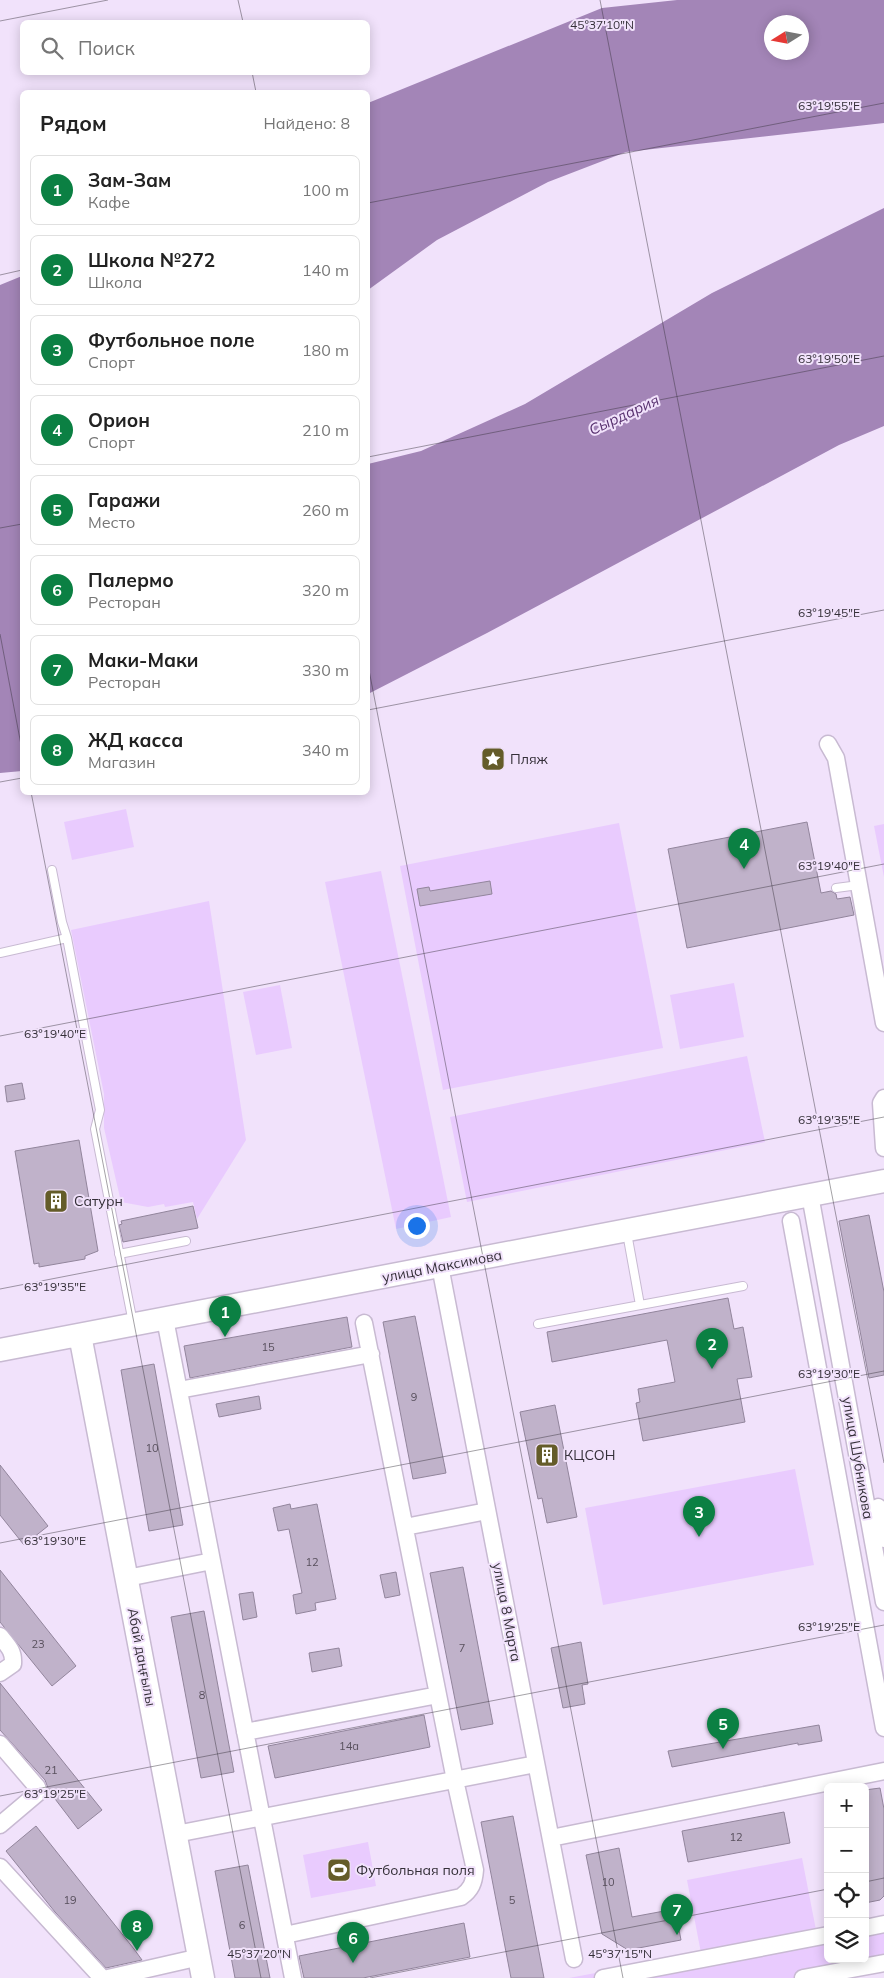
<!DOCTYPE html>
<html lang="ru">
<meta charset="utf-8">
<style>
body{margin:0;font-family:Mulish,sans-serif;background:#f6f6f6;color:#222}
.controls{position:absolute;right:15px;bottom:15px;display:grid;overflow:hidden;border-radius:8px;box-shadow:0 2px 12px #0003}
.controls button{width:45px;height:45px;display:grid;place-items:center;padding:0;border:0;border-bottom:1px solid #e0e0e0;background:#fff;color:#222;font:25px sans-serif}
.compass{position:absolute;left:764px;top:15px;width:45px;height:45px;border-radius:50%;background:#fff;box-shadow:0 2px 12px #0003;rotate:259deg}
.you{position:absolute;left:416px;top:1225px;width:18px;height:18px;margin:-12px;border:4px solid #fff;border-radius:50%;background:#1a73e8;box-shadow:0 0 0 8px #1a73e833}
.badge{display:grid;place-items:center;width:32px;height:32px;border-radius:50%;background:#0b8043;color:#fff;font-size:16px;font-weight:700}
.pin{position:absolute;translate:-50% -41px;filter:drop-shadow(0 1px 2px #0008)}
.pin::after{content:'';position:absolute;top:26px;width:18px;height:15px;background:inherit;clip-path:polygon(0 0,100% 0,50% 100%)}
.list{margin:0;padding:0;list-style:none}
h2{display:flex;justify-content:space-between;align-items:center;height:65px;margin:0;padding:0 20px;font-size:21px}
h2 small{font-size:16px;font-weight:400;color:#767676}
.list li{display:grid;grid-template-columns:32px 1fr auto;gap:15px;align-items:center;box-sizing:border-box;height:70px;margin:0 10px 10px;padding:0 10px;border:1px solid #e0e0e0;border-radius:8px}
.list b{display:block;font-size:19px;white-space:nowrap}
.list p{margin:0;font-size:16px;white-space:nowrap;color:#767676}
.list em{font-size:16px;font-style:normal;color:#767676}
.icon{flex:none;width:28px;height:28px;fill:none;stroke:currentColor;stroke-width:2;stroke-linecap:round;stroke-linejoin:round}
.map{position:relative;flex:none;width:884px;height:1978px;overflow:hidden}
.search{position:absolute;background:#fff;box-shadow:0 2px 12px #0003;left:20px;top:20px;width:350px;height:55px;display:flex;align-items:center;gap:12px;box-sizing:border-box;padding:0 18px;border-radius:8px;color:#767676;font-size:19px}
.panel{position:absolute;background:#fff;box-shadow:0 2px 12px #0003;left:20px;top:90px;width:350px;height:705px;border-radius:8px}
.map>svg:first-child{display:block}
.green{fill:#e9cbfe}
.water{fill:#a385b7;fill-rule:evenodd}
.building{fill:#c0b2ca;stroke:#92859c}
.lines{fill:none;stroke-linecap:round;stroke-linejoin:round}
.lane-casing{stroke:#c8bad2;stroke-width:10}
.street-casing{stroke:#c8bad2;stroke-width:19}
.secondary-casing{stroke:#c8bad2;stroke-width:25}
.lane{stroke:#fff;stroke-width:8}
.street{stroke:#fff;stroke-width:16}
.secondary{stroke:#fff;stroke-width:22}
.ticks{fill:none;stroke:#353039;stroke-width:1;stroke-opacity:0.45}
.labels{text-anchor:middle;stroke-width:4;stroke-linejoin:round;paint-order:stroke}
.number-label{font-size:11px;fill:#58505d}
.poi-label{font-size:14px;fill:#353039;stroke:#f1e2fb;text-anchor:start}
.street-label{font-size:14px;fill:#353039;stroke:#f1e2fb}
.water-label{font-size:15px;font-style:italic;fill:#58316f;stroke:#f1e2fb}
.ticks-label{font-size:12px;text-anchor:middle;fill:#353039;stroke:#f1e2fb;stroke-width:4;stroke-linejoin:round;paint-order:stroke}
</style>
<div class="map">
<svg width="884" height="1978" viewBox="0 0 884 1978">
<rect width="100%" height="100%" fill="#f1e2fb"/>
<!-- green -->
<path class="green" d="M126,809L134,847L72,860L64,822Z
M619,823L663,1048L443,1090L400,866Z
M884,824V877L874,826Z
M381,871L451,1217L396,1229L325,882Z
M209,901L246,1140L197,1219L193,1202L165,1207L164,1204L148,1207L121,1202L104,1128V1094L71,930Z
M734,983L744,1037L680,1049L670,995Z
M280,985L292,1048L256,1055L243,992Z
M747,1056L765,1142L467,1202L450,1117Z
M795,1469L814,1565L603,1605L585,1508Z
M368,1842L376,1886L311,1898L303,1855Z
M802,1858L816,1930L828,1928V1959H865V1921L884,1917V1969L837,1978H569L701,1953L687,1880Z"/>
<!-- water -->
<path class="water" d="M677,0H884V123L626,152L548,182L437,240L368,290V103L602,8ZM772,22H802V52H772Z
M884,208V426L839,445L487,633L368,694V464L421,451L525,404L712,293Z
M22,276V771L0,773V285Z"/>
<!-- building -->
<path class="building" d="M807,822L821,893L831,891L836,894L837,899L850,897L854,915L687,948L668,849Z
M490,881L492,894L420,906L417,889L429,887L430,891Z
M22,1083L25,1099L7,1102L5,1086Z
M79,1140L98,1251L85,1256V1259L39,1267V1263L34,1264L15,1151Z
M193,1206L198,1228L123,1242L119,1225L122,1224L121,1221Z
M869,1215L884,1292V1375L869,1378L839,1221Z
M728,1298L734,1329L743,1327L752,1377L737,1379L745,1422L643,1441L636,1403L640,1402L638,1389L675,1382L667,1340L552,1362L547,1332Z
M415,1316L446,1473L413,1479L383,1322Z
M347,1317L352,1347L190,1378L184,1346Z
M154,1364L183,1525L149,1531L121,1370Z
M259,1396L261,1409L219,1417L216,1404Z
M555,1405L577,1517L547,1523L542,1498L538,1499L520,1412Z
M0,1465L48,1526L24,1545L0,1515Z
M290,1504L291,1509L317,1504L336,1599L315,1603L316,1610L296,1614L293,1595L302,1593L289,1529L278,1531L273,1508Z
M463,1567L493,1724L461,1730L430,1573Z
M0,1570L76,1666L52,1686L0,1622Z
M396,1572L400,1595L385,1598L380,1575Z
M253,1592L257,1617L243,1620L239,1594Z
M204,1611L234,1772L201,1778L171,1617Z
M581,1642L588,1684L582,1685L585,1704L563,1708L551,1648Z
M339,1648L342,1666L312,1672L309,1653Z
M0,1683L102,1810L78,1829L49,1791L45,1780L0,1730Z
M424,1715L430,1747L275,1778L268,1746Z
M819,1725L822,1741L798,1745V1743L672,1767L668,1751Z
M880,1788L884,1809V1896L880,1900L865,1903V1790Z
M784,1812L790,1843L688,1862L682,1831Z
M513,1816L544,1978H511L481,1822Z
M36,1826L134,1949L142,1960L106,1968L55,1912L6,1851Z
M619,1848L632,1917L675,1909L681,1940L628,1950L602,1934L586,1855Z
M248,1865L270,1978H235L215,1871Z
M464,1923L470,1957L363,1978H304L299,1956Z"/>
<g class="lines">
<!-- lane casing -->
<g class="lane-casing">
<path id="lane" d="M52,870L62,922L67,938L100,1110L95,1129L133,1323
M836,888L859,885
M0,953L67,938
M627,1233L640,1305
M119,1254L186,1241
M538,1324L743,1286"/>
</g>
<!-- street casing -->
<g class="street-casing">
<path id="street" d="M828,744L836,758L884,1023
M884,1098L881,1103L884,1148
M810,1195L884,1602
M791,1221L884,1728
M440,1266L574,1959
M165,1319L293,1978
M179,1390L371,1354
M878,1507L884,1539
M405,1527L487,1511
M127,1578L212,1561
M0,1636C8,1646 14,1651 13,1664L0,1673
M245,1732L438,1695
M0,1744L37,1787L39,1792L0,1825
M176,1834L536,1764
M551,1838L884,1771
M0,1867L102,1978
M865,1928L884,1924
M285,1935L461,1897C471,1890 474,1883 475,1870L455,1780L364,1323
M108,1978L200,1957
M603,1978L828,1935
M803,1978L884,1963"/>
</g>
<!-- secondary casing -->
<g class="secondary-casing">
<path id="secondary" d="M80,1335L203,1978
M0,1350L884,1181"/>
</g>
<!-- lane -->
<use href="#lane" class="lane"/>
<!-- street -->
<use href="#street" class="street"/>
<!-- secondary -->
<use href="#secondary" class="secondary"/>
</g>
<!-- ticks -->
<path class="ticks" d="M238,0L243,22M600,0L884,1463M0,21L108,0M252,72L256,92M368,203L884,103M0,275L22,270M368,457L884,356M0,528L22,524M0,634L22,750M368,665L623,1978M368,710L884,610M0,782L22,778M31,792L261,1978M0,1036L884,864M0,1289L884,1117M0,1543L884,1371M0,1796L884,1625M865,1882L884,1878M370,1978L828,1889"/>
<!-- icons -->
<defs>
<g id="sight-square" transform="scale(1.25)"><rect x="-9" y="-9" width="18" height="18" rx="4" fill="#645c29" stroke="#f1e2fb"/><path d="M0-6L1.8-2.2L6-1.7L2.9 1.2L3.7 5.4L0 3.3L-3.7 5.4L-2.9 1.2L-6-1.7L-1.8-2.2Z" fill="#fff"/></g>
<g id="building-square" transform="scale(1.25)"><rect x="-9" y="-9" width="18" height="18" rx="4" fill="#645c29" stroke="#f1e2fb"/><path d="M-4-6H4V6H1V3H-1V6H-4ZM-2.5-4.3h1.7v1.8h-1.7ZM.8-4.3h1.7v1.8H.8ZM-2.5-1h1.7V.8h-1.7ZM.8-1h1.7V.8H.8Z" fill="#fff"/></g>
<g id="stadium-square" transform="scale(1.25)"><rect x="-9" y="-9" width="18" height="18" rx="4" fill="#645c29" stroke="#f1e2fb"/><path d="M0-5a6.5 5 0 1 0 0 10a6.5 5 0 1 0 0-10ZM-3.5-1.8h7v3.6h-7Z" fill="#fff"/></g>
</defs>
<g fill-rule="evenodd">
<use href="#sight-square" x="493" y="759"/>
<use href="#building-square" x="56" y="1201"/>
<use href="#building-square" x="547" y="1455"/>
<use href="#stadium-square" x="339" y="1870"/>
</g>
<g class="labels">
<!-- number labels -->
<g class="number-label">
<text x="268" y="1351">15</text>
<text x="414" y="1401">9</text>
<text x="152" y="1452">10</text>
<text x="312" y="1566">12</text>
<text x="38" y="1648">23</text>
<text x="462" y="1652">7</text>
<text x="202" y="1699">8</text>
<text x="349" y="1750">14а</text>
<text x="51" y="1774">21</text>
<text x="736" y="1841">12</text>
<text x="608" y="1886">10</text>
<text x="70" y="1904">19</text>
<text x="512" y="1904">5</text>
<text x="242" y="1929">6</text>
</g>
<!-- poi labels -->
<g class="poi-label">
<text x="510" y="764">Пляж</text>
<text x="74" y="1206">Сатурн</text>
<text x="564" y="1460">КЦСОН</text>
<text x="356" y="1875">Футбольная поля</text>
</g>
<!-- street labels -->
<g class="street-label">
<text transform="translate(442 1266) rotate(-11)" y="5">улица Максимова</text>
<text transform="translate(858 1458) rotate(80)" y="5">улица Шубникова</text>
<text transform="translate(507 1612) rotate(79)" y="5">улица 8 Марта</text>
<text transform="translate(142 1657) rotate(79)" y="5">Абай даңғылы</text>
</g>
<!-- water labels -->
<g class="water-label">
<text transform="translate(624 415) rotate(-25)" y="5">Сырдария</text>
</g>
</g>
<g class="ticks-label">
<text x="602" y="29">45°37'10"N</text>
<text x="829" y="110">63°19'55"E</text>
<text x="829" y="363">63°19'50"E</text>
<text x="829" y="617">63°19'45"E</text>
<text x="829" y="870">63°19'40"E</text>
<text x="55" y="1038">63°19'40"E</text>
<text x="829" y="1124">63°19'35"E</text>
<text x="55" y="1291">63°19'35"E</text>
<text x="829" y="1378">63°19'30"E</text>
<text x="55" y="1545">63°19'30"E</text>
<text x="829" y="1631">63°19'25"E</text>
<text x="55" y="1798">63°19'25"E</text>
<text x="259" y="1958">45°37'20"N</text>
<text x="620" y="1958">45°37'15"N</text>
</g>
</svg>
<div class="controls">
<button>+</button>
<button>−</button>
<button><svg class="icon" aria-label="locate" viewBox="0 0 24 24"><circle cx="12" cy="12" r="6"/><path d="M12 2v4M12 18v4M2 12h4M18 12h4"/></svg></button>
<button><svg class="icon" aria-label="layers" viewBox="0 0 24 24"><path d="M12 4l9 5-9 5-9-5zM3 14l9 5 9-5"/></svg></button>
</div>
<svg class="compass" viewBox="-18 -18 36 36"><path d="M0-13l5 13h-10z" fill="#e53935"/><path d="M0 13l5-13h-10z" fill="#767676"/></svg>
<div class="you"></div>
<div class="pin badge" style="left:225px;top:1337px">1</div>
<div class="pin badge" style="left:712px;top:1369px">2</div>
<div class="pin badge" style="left:699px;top:1537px">3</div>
<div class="pin badge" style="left:744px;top:869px">4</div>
<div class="pin badge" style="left:723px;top:1749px">5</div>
<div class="pin badge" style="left:353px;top:1963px">6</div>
<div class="pin badge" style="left:677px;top:1935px">7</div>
<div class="pin badge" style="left:137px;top:1951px">8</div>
<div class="search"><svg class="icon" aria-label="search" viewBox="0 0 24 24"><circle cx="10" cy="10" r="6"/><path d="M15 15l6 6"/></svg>Поиск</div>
<section class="panel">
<h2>Рядом<small>Найдено: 8</small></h2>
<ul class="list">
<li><span class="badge">1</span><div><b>Зам-Зам</b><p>Кафе</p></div><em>100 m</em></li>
<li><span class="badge">2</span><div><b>Школа №272</b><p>Школа</p></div><em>140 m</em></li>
<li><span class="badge">3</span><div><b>Футбольное поле</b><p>Спорт</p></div><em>180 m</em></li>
<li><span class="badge">4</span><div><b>Орион</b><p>Спорт</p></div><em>210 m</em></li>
<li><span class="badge">5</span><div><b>Гаражи</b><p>Место</p></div><em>260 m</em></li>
<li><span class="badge">6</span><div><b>Палермо</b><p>Ресторан</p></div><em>320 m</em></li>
<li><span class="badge">7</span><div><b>Маки-Маки</b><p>Ресторан</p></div><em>330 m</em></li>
<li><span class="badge">8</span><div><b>ЖД касса</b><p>Магазин</p></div><em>340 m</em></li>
</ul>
</section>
</div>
